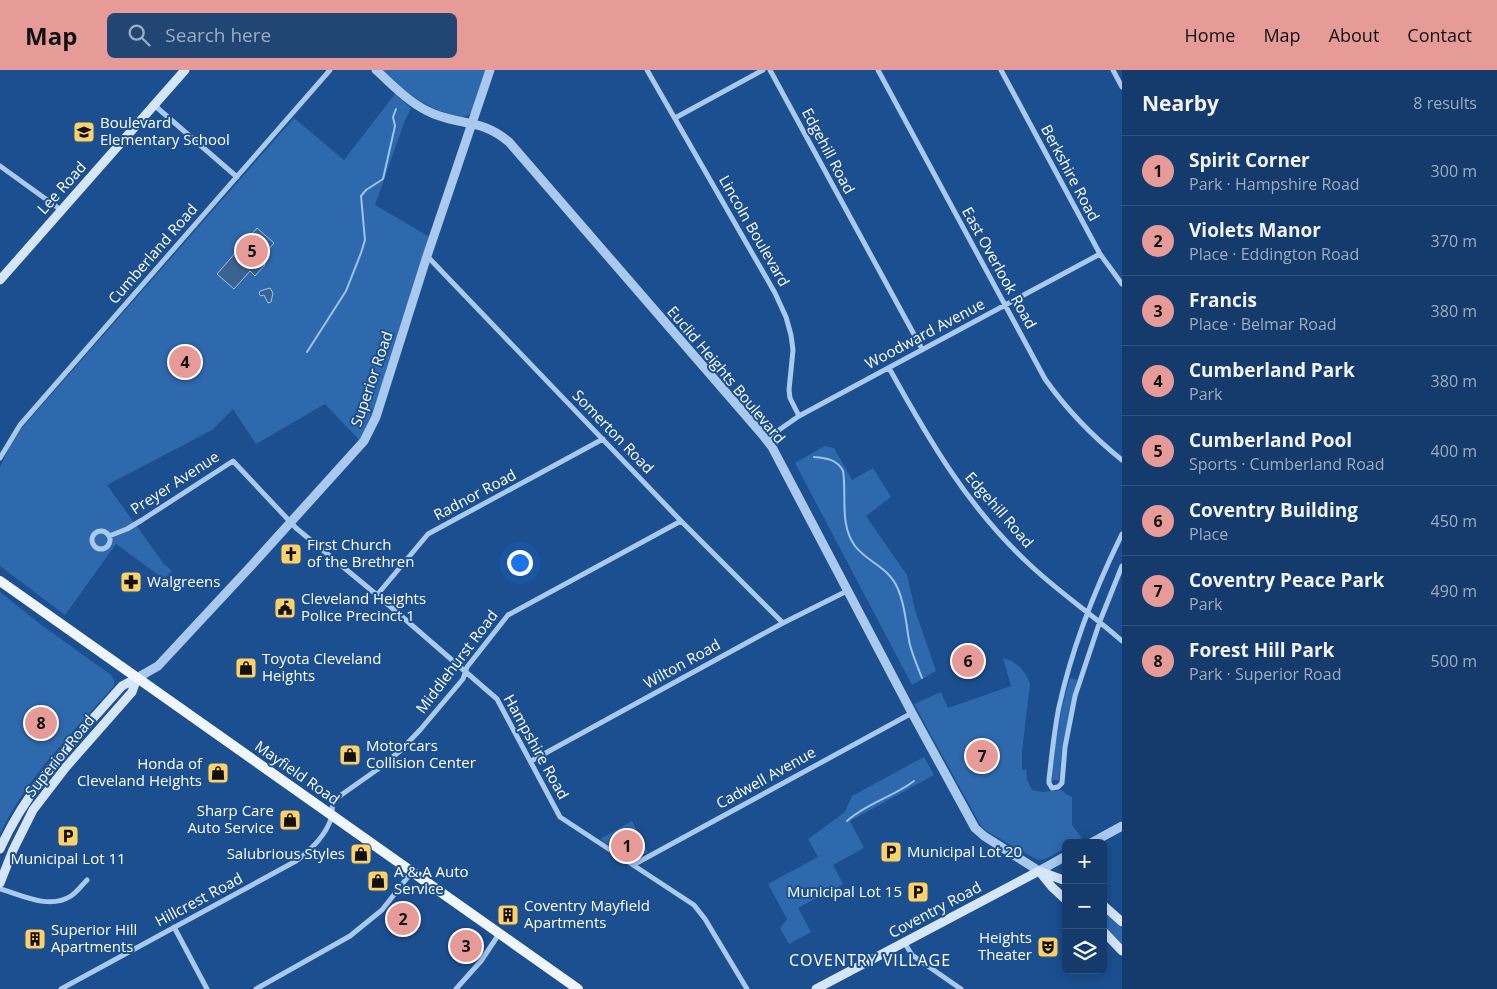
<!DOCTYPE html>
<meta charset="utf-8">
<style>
body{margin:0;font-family:"Open Sans",sans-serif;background:#214673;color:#f1f3f6}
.controls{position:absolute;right:15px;bottom:15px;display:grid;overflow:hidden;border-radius:8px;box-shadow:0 2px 12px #0003}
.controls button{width:45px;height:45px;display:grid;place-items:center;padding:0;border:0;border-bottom:1px solid #33557e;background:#143b6b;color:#f1f3f6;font:25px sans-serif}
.you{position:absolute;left:519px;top:492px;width:18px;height:18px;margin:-12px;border:4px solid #fff;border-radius:50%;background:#1a73e8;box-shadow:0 0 0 8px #1a73e833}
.badge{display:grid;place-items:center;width:32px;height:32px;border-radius:50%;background:#e69b98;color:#111;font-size:16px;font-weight:700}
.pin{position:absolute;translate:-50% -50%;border:2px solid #fff;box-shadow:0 1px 5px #0006}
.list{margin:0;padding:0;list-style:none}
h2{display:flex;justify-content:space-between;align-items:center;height:65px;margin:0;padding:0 20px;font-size:21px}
h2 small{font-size:16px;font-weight:400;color:#9dadc1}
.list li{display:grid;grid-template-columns:32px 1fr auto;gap:15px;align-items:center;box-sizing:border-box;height:70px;padding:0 20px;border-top:1px solid #33557e}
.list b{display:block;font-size:19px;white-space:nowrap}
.list p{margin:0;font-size:16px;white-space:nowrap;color:#9dadc1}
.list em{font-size:16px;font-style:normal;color:#9dadc1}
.icon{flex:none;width:28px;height:28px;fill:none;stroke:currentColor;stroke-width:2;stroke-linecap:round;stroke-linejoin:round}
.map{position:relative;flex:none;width:1122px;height:919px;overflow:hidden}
header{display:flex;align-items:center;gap:30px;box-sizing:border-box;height:70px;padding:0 25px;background:#e69b98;color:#111}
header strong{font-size:24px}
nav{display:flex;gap:28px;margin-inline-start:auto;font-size:18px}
.search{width:350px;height:45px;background:#214673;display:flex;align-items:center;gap:12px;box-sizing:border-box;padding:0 18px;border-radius:8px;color:#9dadc1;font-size:19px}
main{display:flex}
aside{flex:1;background:#143b6b}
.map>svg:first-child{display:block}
.green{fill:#2e69ad}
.water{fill:#3c6290;stroke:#9cc4f0}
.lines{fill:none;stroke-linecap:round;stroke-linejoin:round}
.stream{stroke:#9cc4f0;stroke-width:2}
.minor{stroke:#a9c9ee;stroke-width:5}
.tertiary{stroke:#a9c9ee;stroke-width:9}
.secondary{stroke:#d6e6fa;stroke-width:9}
.primary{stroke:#f0f6ff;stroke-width:10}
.labels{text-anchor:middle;stroke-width:4;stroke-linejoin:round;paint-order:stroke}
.poi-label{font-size:15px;fill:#fff;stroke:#1b4f8f;text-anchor:start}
.street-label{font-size:15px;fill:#fff;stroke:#1b4f8f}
.neighbourhood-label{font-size:16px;letter-spacing:1px;fill:#fff;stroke:#1b4f8f}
</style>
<header>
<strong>Map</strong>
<div class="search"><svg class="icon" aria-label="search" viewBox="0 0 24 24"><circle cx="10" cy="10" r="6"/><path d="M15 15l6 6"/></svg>Search here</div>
<nav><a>Home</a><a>Map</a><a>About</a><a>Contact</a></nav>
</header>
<main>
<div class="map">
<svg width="1122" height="919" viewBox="0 0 1122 919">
<rect width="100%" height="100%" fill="#1b4f8f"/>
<!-- green -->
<path class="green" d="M383,0H487C484,10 478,37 470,44C464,49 454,46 447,43C418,34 405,20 383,0Z
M395,24L411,38L404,53L375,135L433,169L376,347L362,373L325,334L256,374L233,339L212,360L107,415L164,494L172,501L164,509L116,474L65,545L0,496V397L9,378L21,359L294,48L344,90Z
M825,376L834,378L852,410L873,398L891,427L866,446L907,505L915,540L936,601L912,615L795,393Z
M0,522L40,554L111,605L114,610V616C73,662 26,708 0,764Z
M1003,588C1016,591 1027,602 1030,615L1022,681V700L1026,699L1027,710L1032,720L1042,722L1062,720L1066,724L1072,727V755L1082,768L1074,773H1066V778L1045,789L1039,790L1036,789L988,762L981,756L914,634L941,622L948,638L1011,616Z
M1070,608L1077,610L1062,677L1059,710H1052C1054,676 1060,642 1070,608Z
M924,687L934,705L850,751L864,778L833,795L843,814L798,838L811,862L789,874L780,858L787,849L768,814L818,787L808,769L845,742L852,726Z
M632,751L648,782L632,790L600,769Z
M1106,846H1110L1122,858V876L1103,856V848Z"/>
<!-- water -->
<path class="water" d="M257,158L274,173L260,189L265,195L255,206L250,201L234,219L217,204Z
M270,218L273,223L271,232L268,233L264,225L261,226L259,224L260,221Z"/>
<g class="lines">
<!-- stream -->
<path class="stream" d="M307,282L346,221L361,183L365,170L361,126L366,120L383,109L395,56L393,47L396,39
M814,387C825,388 837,389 843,401C847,425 839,454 855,476C868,493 888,496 898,519C906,537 906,557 910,575C913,586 918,598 922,608
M847,751C867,733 893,727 914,711"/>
<!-- minor -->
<path class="minor" d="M647,0L775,223L786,247L791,265L793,280L789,320L790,328L799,346
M770,0L922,279
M878,0L1045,309C1067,340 1092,366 1122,390
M1001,0L1100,184L1122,214
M1113,0L1122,17
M154,35L237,107
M675,48L763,0
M0,96L61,140
M427,186L681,451L783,553
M889,298C929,370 967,436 1028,493C1057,521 1092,544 1122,571
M766,369L799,346L1100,184
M0,388L20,355L330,0
M92 470a9 9 0 1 1 18 0a9 9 0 1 1-18 0Z
M1122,464C1095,519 1072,577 1059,637C1054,661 1052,685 1049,709V713L1052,718L1058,717L1062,713L1065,677L1075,626L1100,551L1122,496
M109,466L127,459L142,450L233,391L296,458L377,525L497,629L560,747L694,835L705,849L747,919
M377,525L428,464L603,369
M531,691L783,553L847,521
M633,795L912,643
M0,819C22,825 49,840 71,826C77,822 82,815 87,810
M174,857L207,919
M904,872L912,885L961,919
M61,919L296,791C311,780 325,766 331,749C333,743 331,736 334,730L378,699L400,681L420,660L463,609L467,597L508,545L681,451
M256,919L350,866L382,840L411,803
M456,919L481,891L499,864"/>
<!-- tertiary -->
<path class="tertiary" d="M376,0C394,16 411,35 434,44C464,56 482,49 509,72L761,363L772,377L912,643L975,758L984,766L1039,801L1066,786
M137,608L158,596L252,495L364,371L376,347L427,186L490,0
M1091,773L1122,756"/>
<!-- secondary -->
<path class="secondary" d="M0,210L185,0
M0,779C28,716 77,667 122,616L137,608
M1039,801L1052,817L1066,830
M1039,801L1066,811
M0,813L13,780L33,740L66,697L132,622L137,608
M1103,835L1122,852
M1103,861L1122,881
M816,919L1039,801"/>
<!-- primary -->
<path class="primary" d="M0,511L578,919"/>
</g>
<!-- icons -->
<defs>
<g id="school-square" transform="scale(1.125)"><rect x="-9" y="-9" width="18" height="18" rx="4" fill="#ffd166" stroke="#1b4f8f"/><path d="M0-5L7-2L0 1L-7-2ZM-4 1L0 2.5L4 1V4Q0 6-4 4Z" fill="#111"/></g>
<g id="church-square" transform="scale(1.125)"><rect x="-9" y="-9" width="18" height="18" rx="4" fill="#ffd166" stroke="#1b4f8f"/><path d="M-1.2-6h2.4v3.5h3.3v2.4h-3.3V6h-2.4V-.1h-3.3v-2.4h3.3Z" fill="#111"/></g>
<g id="pharmacy-square" transform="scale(1.125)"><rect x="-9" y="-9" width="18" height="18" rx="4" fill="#ffd166" stroke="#1b4f8f"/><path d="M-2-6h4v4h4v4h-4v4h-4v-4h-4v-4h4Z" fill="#111"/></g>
<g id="civic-square" transform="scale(1.125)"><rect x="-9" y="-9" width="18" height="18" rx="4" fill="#ffd166" stroke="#1b4f8f"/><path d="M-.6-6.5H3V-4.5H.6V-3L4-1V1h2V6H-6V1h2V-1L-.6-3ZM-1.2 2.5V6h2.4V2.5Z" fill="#111"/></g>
<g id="shop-square" transform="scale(1.125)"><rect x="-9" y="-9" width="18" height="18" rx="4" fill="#ffd166" stroke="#1b4f8f"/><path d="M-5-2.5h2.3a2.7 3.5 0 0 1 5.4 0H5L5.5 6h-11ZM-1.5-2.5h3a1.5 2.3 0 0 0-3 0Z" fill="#111"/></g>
<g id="parking-square" transform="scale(1.125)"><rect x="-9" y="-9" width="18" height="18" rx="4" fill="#ffd166" stroke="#1b4f8f"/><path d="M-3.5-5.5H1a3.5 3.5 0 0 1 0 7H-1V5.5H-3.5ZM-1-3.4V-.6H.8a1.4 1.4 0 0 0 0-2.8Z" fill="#111"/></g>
<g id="building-square" transform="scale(1.125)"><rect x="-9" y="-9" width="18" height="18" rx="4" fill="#ffd166" stroke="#1b4f8f"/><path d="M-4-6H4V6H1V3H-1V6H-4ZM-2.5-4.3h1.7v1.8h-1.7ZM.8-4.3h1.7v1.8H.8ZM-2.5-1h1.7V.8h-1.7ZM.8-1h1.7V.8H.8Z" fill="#111"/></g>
<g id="theatre-square" transform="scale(1.125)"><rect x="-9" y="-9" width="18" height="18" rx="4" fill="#ffd166" stroke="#1b4f8f"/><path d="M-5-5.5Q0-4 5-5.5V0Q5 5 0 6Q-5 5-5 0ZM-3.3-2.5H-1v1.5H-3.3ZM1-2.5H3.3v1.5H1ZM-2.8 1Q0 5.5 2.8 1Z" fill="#111"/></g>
</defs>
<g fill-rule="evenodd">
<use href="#school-square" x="84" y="62"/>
<use href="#church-square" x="291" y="484"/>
<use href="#pharmacy-square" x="131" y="512"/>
<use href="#civic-square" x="285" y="538"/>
<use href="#shop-square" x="246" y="598"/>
<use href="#shop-square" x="350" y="685"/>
<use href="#shop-square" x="218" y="703"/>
<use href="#shop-square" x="290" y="750"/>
<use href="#parking-square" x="68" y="766"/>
<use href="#parking-square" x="891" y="782"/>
<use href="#shop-square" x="361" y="784"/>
<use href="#shop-square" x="378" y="811"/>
<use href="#parking-square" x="918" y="822"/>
<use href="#building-square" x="508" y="845"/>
<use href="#building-square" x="35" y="869"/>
<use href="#theatre-square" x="1048" y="877"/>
</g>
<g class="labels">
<!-- poi labels -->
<g class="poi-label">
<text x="100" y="58">Boulevard<tspan x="100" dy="17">Elementary School</tspan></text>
<text x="307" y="480">First Church<tspan x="307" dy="17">of the Brethren</tspan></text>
<text x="147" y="517">Walgreens</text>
<text x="301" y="534">Cleveland Heights<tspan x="301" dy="17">Police Precinct 1</tspan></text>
<text x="262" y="594">Toyota Cleveland<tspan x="262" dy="17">Heights</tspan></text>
<text x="366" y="681">Motorcars<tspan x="366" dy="17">Collision Center</tspan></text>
<text x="202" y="699" text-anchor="end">Honda of<tspan x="202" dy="17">Cleveland Heights</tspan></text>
<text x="274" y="746" text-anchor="end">Sharp Care<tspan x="274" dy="17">Auto Service</tspan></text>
<text x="907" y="787">Municipal Lot 20</text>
<text x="345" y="789" text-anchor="end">Salubrious Styles</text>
<text x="68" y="794" text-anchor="middle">Municipal Lot 11</text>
<text x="394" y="807">A &amp; A Auto<tspan x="394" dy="17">Service</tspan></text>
<text x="902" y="827" text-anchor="end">Municipal Lot 15</text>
<text x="524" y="841">Coventry Mayfield<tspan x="524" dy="17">Apartments</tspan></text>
<text x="51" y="865">Superior Hill<tspan x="51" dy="17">Apartments</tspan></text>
<text x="1032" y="873" text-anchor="end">Heights<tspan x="1032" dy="17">Theater</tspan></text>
</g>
<!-- street labels -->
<g class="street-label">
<text transform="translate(828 81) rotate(62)" y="5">Edgehill Road</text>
<text transform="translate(1070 103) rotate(62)" y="5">Berkshire Road</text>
<text transform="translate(62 118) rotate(-48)" y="5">Lee Road</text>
<text transform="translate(754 161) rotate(60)" y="5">Lincoln Boulevard</text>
<text transform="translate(153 184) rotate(-49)" y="5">Cumberland Road</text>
<text transform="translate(999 198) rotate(61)" y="5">East Overlook Road</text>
<text transform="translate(925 264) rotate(-28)" y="5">Woodward Avenue</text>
<text transform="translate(726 305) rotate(50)" y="5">Euclid Heights Boulevard</text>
<text transform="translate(372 309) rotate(-71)" y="5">Superior Road</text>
<text transform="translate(613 362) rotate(46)" y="5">Somerton Road</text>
<text transform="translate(175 413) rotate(-33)" y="5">Preyer Avenue</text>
<text transform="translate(475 425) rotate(-28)" y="5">Radnor Road</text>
<text transform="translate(999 440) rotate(49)" y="5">Edgehill Road</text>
<text transform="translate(457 592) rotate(-53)" y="5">Middlehurst Road</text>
<text transform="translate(682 594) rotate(-29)" y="5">Wilton Road</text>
<text transform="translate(536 677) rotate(61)" y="5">Hampshire Road</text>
<text transform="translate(60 686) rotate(-51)" y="5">Superior Road</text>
<text transform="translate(297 703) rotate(35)" y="5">Mayfield Road</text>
<text transform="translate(766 708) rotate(-29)" y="5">Cadwell Avenue</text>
<text transform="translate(199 830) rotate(-28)" y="5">Hillcrest Road</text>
<text transform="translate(935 840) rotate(-28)" y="5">Coventry Road</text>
</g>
<!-- neighbourhood labels -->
<g class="neighbourhood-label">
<text x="870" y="896">COVENTRY VILLAGE</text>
</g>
</g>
</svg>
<div class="controls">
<button>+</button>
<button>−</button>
<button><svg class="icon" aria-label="layers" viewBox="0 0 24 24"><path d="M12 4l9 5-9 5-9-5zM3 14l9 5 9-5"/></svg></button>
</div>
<div class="you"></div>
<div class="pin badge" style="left:627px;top:776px">1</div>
<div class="pin badge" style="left:403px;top:849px">2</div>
<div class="pin badge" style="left:466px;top:876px">3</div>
<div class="pin badge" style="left:185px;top:292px">4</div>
<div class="pin badge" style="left:252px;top:181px">5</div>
<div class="pin badge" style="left:968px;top:591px">6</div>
<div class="pin badge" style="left:982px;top:686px">7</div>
<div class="pin badge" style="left:41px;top:653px">8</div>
</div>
<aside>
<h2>Nearby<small>8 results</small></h2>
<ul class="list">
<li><span class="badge">1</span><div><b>Spirit Corner</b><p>Park · Hampshire Road</p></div><em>300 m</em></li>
<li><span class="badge">2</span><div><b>Violets Manor</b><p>Place · Eddington Road</p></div><em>370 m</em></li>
<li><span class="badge">3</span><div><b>Francis</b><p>Place · Belmar Road</p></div><em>380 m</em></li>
<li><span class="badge">4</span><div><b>Cumberland Park</b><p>Park</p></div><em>380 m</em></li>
<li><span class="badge">5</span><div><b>Cumberland Pool</b><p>Sports · Cumberland Road</p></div><em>400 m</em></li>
<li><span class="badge">6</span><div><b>Coventry Building</b><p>Place</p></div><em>450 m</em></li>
<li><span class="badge">7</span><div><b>Coventry Peace Park</b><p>Park</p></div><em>490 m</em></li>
<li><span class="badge">8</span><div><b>Forest Hill Park</b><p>Park · Superior Road</p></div><em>500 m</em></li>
</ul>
</aside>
</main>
